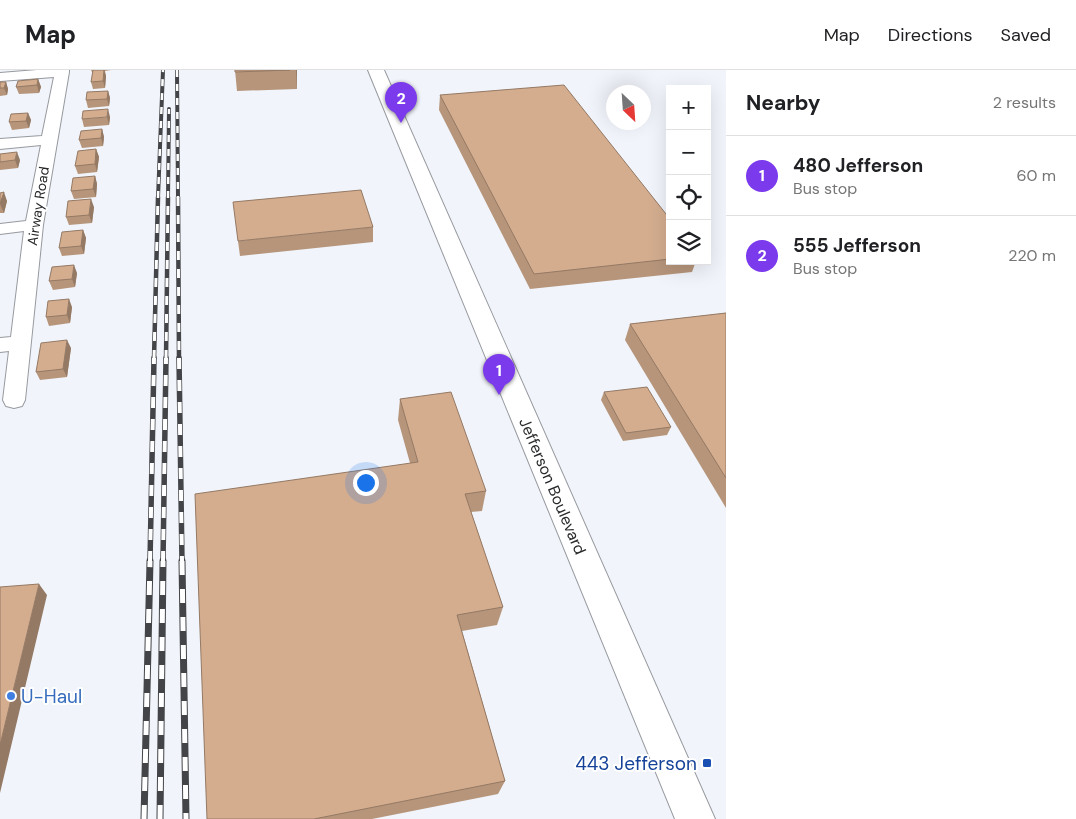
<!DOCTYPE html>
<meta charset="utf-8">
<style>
body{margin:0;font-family:"DM Sans",sans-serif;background:#f6f6f6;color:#202124}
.controls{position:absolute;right:15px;top:15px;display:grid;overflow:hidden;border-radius:0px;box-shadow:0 5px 20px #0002}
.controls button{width:45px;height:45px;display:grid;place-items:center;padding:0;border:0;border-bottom:1px solid #e0e0e0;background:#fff;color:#202124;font:25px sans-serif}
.compass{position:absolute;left:606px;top:15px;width:45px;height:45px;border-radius:50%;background:#fff;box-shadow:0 5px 20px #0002;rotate:155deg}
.you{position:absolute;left:365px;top:412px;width:18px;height:18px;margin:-12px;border:4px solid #fff;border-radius:50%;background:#1a73e8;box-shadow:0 0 0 8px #1a73e833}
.badge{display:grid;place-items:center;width:32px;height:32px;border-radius:50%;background:#7c3aed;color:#fff;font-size:16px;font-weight:700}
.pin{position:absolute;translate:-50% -41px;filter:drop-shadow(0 1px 2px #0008)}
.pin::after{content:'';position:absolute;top:26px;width:18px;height:15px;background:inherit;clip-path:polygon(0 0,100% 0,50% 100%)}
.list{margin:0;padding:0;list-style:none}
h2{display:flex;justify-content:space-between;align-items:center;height:65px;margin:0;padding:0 20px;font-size:21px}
h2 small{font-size:16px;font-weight:400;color:#757577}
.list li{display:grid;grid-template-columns:32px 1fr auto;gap:15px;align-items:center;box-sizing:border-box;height:80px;padding:0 20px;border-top:1px solid #e0e0e0}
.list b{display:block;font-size:19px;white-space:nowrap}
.list p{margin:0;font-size:16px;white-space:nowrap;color:#757577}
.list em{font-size:16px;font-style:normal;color:#757577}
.icon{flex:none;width:28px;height:28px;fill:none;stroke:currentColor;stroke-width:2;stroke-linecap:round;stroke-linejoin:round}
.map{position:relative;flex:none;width:726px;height:749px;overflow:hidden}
header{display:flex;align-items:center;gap:30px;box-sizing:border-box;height:70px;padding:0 25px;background:#fff;border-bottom:1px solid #e0e0e0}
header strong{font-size:24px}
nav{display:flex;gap:28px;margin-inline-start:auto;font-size:18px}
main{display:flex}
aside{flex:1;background:#fff}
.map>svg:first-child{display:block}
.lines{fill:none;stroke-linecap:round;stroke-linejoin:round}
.street-casing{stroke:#96999e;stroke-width:2}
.secondary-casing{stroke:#96999e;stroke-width:2}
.street{fill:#fff;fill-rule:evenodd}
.secondary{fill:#fff;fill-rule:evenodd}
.rail-far3-casing{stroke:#424447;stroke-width:4}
.rail-far2-casing{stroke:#424447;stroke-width:4.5}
.rail-far1-casing{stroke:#424447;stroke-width:5.5}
.rail-casing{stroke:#424447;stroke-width:7}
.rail-far3{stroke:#fff;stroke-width:2.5;stroke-dasharray:7;stroke-linecap:butt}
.rail-far2{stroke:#fff;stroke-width:3;stroke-dasharray:9;stroke-linecap:butt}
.rail-far1{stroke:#fff;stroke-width:4;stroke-dasharray:11;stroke-linecap:butt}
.rail{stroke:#fff;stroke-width:5;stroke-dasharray:14;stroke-linecap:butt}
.wall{fill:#b6957b}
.shaded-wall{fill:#947964}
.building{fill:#d4ad8f;stroke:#947964}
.shop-dot{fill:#3f7fe0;stroke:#fff;stroke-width:2}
.transit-dot{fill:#1a4fb4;stroke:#fff;stroke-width:2}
.labels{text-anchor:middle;stroke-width:4;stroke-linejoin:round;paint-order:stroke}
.far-street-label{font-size:14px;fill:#27292b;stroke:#fff}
.street-label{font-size:16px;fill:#27292b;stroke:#fff}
.near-shop-label{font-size:19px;fill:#366cbe;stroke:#fff;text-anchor:start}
.near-transit-label{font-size:19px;fill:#164399;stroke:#fff;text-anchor:end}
</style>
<header>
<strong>Map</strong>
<nav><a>Map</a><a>Directions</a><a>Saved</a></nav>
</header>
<main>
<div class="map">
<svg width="726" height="749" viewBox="0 0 726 749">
<rect width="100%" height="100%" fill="#f1f4fa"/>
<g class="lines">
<!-- street casing -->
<g class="street-casing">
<path id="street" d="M37,0H69V2L43,155L25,330L22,336L14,338L6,336L3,330L9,281L0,282V268L11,267L24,161L0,164V154L26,151L41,75L0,79V69L42,66L54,7L0,11V3Z"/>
</g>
<!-- secondary casing -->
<g class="secondary-casing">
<path id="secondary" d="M368,0H384L715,749H675Z"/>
</g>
<!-- street -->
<use href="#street" class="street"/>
<!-- secondary -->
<use href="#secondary" class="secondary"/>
<!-- rail-far3 casing -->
<g class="rail-far3-casing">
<path id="rail-far3" d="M177,0L178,128
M158,128L163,0
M168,128L169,39"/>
</g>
<!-- rail-far2 casing -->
<g class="rail-far2-casing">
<path id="rail-far2" d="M178,127L179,289
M154,289L158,127
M166,289L168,127"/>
</g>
<!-- rail-far1 casing -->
<g class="rail-far1-casing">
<path id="rail-far1" d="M179,288L182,492
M150,492L154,288
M163,492L166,288"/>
</g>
<!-- rail casing -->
<g class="rail-casing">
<path id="rail" d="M182,491L186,749
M144,749L150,491
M160,749L163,491"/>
</g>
<!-- rail-far3 -->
<use href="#rail-far3" class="rail-far3"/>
<!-- rail-far2 -->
<use href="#rail-far2" class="rail-far2"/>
<!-- rail-far1 -->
<use href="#rail-far1" class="rail-far1"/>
<!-- rail -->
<use href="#rail" class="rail"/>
</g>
<!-- wall -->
<path class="wall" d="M91,0H111L105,1L106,6L105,18L93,19L91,12L93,2H92Z
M235,0H297V19L237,21Z
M38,9L41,17L39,23L19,24L16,17Z
M0,12H6L8,19L7,25L0,26Z
M108,21L110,28L109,36L88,38L86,30Z
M440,25L670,149V191H696L692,202L530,219L439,40Z
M28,43L31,50L29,58L12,60L9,52Z
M110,47L109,55L84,57L82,49Z
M102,59L104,67L103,76L82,78L79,70Z
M96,79L99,87L97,102L78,104L75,96Z
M0,84L20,90L18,98L0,100Z
M95,106L97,114L96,127L74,129L71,121Z
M0,123L7,131L4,143H0Z
M94,137L92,153L69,155L66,147Z
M373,157V172L240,186L238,171Z
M83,160L86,168L84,184L62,186L59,178Z
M77,203L75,217L53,220L49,211Z
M72,237L70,253L49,256L46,247Z
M726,243V438L625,270L630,254Z
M71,278L67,307L40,310L36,302Z
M604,322L671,357L667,365L623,371L601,330Z
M400,329L486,421L482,441L471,442L503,537L497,555L462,561L505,711L498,724L372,749H207L410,393L398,350Z"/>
<!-- shaded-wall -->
<path class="shaded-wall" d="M104,0L106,6L105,18L103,11Z
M296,0H297V19Z
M38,9L41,17L39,23L37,15Z
M6,12L8,19L7,25L4,18Z
M108,21L110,28L109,36L107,29Z
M108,39L110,47L109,55L107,47Z
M28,43L31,50L29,58L26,51Z
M102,59L104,67L103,76L101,68Z
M96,79L99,87L97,102L95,94Z
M17,82L20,90L18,98L15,90Z
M95,106L97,114L96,127L93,119Z
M4,122L7,131L4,143L0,134Z
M91,129L94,137L92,153L89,145Z
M83,160L86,168L84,184L81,176Z
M74,195L77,203L75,217L72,209Z
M69,229L72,237L70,253L67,245Z
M67,270L71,278L67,307L63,299Z
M39,514L47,525L0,723V675Z"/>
<!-- building -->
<path class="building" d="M93,0H104L103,11L91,12Z
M235,0H290L235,2Z
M38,9L37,15L16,17L18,11Z
M0,12H6L4,18H0Z
M564,15L670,149V189L534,204L440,25Z
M108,21L107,29L86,30L87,22Z
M108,39L107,47L82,49L83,41Z
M28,43L26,51L9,52L11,44Z
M102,59L101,68L79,70L81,61Z
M96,79L95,94L75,96L78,81Z
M17,82L15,90L0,92V84Z
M95,106L93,119L71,121L73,108Z
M361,120L373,157L238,171L233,132Z
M4,122L0,134V123Z
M91,129L89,145L66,147L68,131Z
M83,160L81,176L59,178L62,162Z
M74,195L72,209L49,211L52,197Z
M69,229L67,245L46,247L48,231Z
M726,243V408L630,254Z
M67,270L63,299L36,302L41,273Z
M647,317L671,357L626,363L604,322Z
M451,322L486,421L465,424L503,537L457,545L505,711L314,749H207L195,424L418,392L400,329Z
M39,514L0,675V517Z"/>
<!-- markers -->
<circle class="shop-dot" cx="11" cy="626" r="5"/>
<rect class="transit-dot" x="702" y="688" width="10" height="10" rx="2.5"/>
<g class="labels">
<!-- far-street labels -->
<g class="far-street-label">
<text transform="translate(38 136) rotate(-81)" y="5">Airway Road</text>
</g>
<!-- street labels -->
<g class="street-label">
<text transform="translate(553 416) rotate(67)" y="6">Jefferson Boulevard</text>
</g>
<!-- near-shop labels -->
<g class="near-shop-label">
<text x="21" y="633">U-Haul</text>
</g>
<!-- near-transit labels -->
<g class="near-transit-label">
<text x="697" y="700">443 Jefferson</text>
</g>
</g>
</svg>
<div class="controls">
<button>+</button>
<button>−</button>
<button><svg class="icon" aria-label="locate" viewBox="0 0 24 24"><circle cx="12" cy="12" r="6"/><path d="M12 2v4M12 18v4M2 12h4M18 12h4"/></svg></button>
<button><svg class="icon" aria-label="layers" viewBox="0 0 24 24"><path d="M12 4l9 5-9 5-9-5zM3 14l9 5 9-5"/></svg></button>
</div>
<svg class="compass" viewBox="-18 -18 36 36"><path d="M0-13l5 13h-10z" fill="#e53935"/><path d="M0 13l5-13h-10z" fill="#757577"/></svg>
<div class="you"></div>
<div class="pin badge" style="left:499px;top:325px">1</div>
<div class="pin badge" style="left:401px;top:53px">2</div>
</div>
<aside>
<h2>Nearby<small>2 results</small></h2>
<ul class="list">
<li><span class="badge">1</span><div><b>480 Jefferson</b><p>Bus stop</p></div><em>60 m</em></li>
<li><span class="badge">2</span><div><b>555 Jefferson</b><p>Bus stop</p></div><em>220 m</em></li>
</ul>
</aside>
</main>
